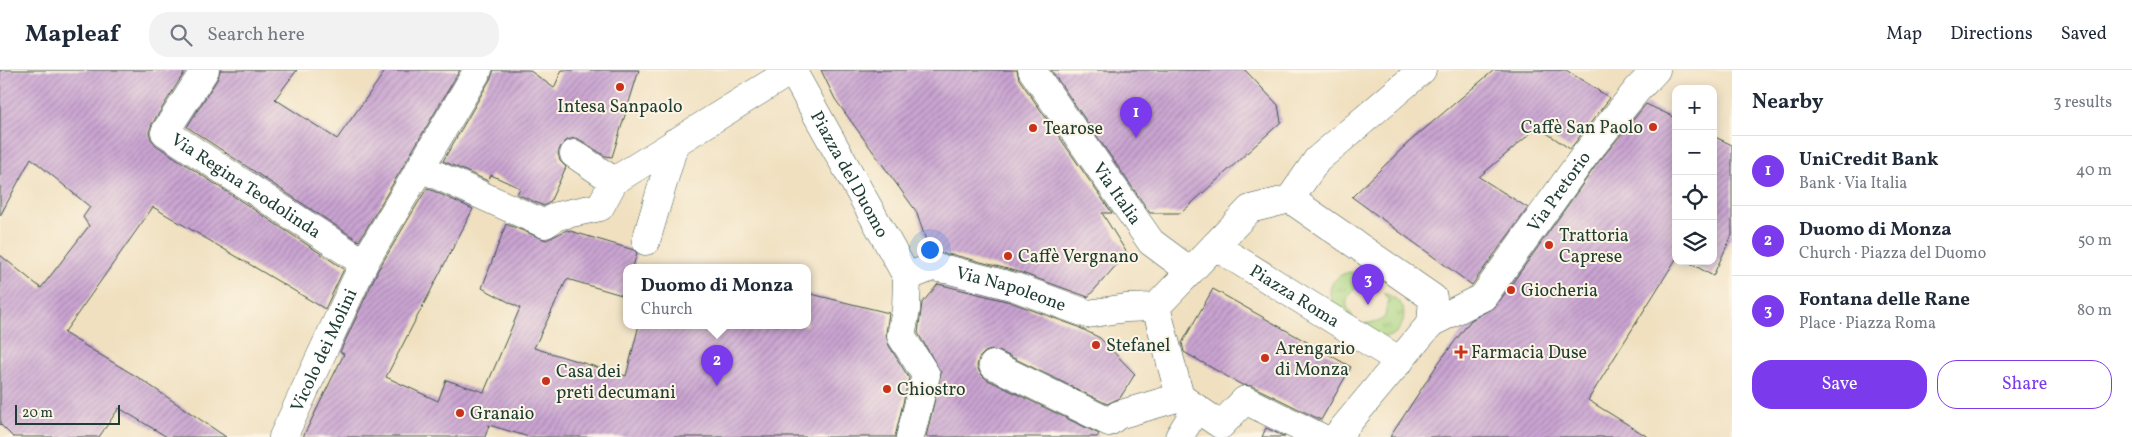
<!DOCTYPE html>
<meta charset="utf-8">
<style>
body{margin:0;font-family:Vollkorn,serif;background:#f2f2f3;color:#1f2937}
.controls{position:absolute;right:15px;top:15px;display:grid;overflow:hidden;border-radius:10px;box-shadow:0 2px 12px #0003}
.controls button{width:45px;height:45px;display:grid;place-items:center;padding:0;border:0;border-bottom:1px solid #e0e1e3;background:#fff;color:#1f2937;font:25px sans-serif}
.scale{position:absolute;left:15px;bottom:12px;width:105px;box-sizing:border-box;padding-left:5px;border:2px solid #1f3d34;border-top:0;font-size:14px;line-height:18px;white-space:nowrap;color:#1f3d34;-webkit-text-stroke:4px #fcf5e5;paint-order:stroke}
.you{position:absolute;left:929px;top:179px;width:18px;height:18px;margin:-12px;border:4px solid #fff;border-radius:50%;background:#1a73e8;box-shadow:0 0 0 8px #1a73e833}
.badge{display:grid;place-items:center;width:32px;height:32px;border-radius:50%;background:#7c3aed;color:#fff;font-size:16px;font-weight:700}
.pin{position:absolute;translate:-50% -41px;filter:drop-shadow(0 1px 2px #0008)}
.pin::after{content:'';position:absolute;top:26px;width:18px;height:15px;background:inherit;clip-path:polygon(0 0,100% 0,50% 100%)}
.popup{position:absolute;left:623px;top:194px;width:188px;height:65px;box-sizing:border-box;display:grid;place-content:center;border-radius:10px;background:#fff;filter:drop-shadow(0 1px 4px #0005);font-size:16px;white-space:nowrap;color:#747a83}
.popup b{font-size:19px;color:#1f2937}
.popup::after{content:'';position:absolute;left:50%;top:100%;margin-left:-10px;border:10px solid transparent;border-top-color:#fff}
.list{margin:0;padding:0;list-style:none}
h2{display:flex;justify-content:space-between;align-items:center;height:65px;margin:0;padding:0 20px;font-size:21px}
h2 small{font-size:16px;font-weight:400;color:#747a83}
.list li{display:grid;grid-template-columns:32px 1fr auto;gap:15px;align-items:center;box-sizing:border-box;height:70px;padding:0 20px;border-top:1px solid #e0e1e3}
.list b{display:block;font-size:19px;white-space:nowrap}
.list p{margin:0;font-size:16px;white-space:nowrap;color:#747a83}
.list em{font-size:16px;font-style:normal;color:#747a83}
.actions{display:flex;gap:10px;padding:15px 20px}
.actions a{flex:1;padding:11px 0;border:1px solid #7c3aed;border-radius:20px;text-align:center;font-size:18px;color:#7c3aed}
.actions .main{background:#7c3aed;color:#fff}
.icon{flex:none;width:28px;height:28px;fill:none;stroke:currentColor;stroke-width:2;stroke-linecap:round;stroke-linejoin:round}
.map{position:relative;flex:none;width:1732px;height:367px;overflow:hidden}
header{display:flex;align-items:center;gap:30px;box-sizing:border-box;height:70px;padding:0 25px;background:#fff;border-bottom:1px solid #e0e1e3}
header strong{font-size:24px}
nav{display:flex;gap:28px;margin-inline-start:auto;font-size:18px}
.search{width:350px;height:45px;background:#f2f2f3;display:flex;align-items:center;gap:12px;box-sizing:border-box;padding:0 18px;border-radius:20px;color:#747a83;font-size:19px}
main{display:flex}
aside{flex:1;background:#fff}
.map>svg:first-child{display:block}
.grass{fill:url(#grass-tufts);stroke:#64885a}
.building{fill:url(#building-hatch)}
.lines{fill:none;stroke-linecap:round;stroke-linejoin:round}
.street-casing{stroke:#3e5549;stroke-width:29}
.street{stroke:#fff;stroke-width:28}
.poi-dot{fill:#c8321e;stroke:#fcf5e5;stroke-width:2}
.labels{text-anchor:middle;stroke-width:4;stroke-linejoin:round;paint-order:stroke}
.poi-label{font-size:18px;fill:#1f3d34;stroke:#fcf5e5;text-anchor:start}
.street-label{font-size:18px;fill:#1f3d34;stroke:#fcf5e5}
</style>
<header>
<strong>Mapleaf</strong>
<div class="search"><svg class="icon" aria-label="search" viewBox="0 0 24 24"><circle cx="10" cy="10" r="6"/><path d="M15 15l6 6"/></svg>Search here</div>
<nav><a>Map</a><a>Directions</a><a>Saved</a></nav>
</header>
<main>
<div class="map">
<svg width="1732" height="367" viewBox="0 0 1732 367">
<defs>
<pattern id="grass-tufts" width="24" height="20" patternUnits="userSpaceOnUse" patternTransform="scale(1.25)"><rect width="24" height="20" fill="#aad480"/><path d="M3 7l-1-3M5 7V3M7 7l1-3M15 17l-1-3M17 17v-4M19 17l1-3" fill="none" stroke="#8aad6a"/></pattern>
<pattern id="building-hatch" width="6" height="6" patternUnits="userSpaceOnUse" patternTransform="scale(1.25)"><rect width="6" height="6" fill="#caa4d2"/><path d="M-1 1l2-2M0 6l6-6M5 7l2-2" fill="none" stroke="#a387ab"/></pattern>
</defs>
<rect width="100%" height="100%" fill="#fcf5e5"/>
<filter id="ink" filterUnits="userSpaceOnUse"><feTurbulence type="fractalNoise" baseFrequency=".02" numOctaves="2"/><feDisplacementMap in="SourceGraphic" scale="10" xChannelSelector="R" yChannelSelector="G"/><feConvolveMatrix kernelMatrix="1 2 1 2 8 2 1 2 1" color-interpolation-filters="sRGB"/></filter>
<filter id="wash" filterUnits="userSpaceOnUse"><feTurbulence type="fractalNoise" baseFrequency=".0096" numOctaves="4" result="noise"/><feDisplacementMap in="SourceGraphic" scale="20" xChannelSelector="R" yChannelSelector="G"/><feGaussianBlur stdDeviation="1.12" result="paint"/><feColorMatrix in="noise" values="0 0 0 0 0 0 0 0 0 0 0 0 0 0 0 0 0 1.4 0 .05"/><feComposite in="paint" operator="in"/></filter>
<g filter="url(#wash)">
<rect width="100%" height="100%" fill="#f0e0c0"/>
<!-- grass -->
<path class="grass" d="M1351,202L1359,205L1373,214C1361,214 1344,221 1347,237C1348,240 1352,245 1353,248C1346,243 1336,238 1332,230C1325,216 1338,203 1351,202Z
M1383,222C1388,225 1396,228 1400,233C1410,245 1399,271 1382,266C1375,264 1368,258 1361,254L1378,252L1385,247L1388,230Z"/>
<g id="blocks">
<!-- building -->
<path class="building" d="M0,0H186L152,54L149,62L151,69L156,75L344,199L325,239L153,137L64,263L139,308L226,367H167L119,338L99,367H13L0,354V185L41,218L89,156L83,147L90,137L31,88L0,146Z
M220,0H297L275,29L337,69L386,0H460L359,171L187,57L218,8Z
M494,0H529L554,18L562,0H639L612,87L605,86L582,71L575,68L567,70L561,76L558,83L560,91L566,97L550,132L544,136L517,124L520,118L491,105L488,111L443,91L491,8Z
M821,0H1017L1019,9L1112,143H1102L1127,183L1088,227L1019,202L954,185L930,182L916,141L835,29Z
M1051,0H1245L1278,35L1281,52L1181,143H1150Z
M1494,0H1566L1610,28L1570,79L1538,57L1479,107L1528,138L1472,215L1352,127L1409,72Z
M1646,34L1676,48V189L1588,330L1648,367H1390L1439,292L1471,250L1496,236L1597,94Z
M1713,66L1732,75V165L1713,206L1687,191H1713Z
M427,118L473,139L386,307L438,331L446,310L484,322L520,238L482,218L506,154L546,170L567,160L634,180L637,183L633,197H627L625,226L567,209L534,278L626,306L639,255H807V223L889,243L886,263L888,274L909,308L895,367H529L489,355L485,367H303L344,284L340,282L378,200Z
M938,214L1010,232L1076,256L1100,268L1135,304L1120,328L1107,334L999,281L991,280L985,282L979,288L977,296L980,303L986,309L1099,364L1097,367H926L941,303L918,263L922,233Z
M1213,219L1351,297L1321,350L1252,316L1242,315L1184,282L1182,273Z
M1266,358L1285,367H1262Z"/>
</g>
</g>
<g filter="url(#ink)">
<use href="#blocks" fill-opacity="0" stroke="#3e5549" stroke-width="1"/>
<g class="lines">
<!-- street casing -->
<g class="street-casing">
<g id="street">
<path id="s1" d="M205,0L165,62L364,193"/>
<path id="s2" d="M792,0L907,207L906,240L901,266L926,305L910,367"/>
<path id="s3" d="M1032,0L1151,172L1190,201"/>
<path d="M574,84L614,111"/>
<path d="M421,98L545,154L557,146L600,137L614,111L792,0"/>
<path d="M1290,129L1317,90L1422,0"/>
<path d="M646,171L675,72"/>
<path id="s4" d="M1215,176L1400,291"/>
<path id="s5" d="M907,207L932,197L950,200L1015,217L1088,244L1126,238L1156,237"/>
<path id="s6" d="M1431,253L1483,227L1585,85L1637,20L1656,0"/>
<path d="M993,295L1109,352L1118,345L1180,327"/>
<path id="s7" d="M283,367L364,193L478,0"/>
<path d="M1179,367L1196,339"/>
<path d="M1320,367L1245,330L1221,355L1180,327L1156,237L1250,139L1290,129L1433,228L1431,253L1336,367"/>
</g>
</g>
<!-- street -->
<use href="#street" class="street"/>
</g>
</g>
<!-- markers -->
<g class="poi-dot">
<circle cx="620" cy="17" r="5"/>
<circle cx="1653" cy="57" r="5"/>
<circle cx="1033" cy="58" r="5"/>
<circle cx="1549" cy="175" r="5"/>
<circle cx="1008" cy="186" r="5"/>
<circle cx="1511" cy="220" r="5"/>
<circle cx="1096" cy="275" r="5"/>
<path d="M1458.5 274.5h5v5h5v5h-5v5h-5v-5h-5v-5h5z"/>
<circle cx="1265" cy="288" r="5"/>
<circle cx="546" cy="311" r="5"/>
<circle cx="887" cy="319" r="5"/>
<circle cx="460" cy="343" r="5"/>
</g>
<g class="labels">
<!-- poi labels -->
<g class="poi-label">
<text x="620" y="42" text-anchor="middle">Intesa Sanpaolo</text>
<text x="1643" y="63" text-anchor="end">Caffè San Paolo</text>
<text x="1043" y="64">Tearose</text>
<text x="1559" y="171">Trattoria<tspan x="1559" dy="21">Caprese</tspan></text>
<text x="1018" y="192">Caffè Vergnano</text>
<text x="1521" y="226">Giocheria</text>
<text x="1106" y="281">Stefanel</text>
<text x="1275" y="284">Arengario<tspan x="1275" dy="21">di Monza</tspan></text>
<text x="1471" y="288">Farmacia Duse</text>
<text x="556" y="307">Casa dei<tspan x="556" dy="21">preti decumani</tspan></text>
<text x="897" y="325">Chiostro</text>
<text x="470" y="349">Granaio</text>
</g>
<!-- street labels -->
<g class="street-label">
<text dy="6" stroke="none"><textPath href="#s2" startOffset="119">Piazza del Duomo</textPath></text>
<text dy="6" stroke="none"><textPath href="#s1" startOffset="171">Via Regina Teodolinda</textPath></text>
<text dy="6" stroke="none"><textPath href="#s6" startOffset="188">Via Pretorio</textPath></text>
<text dy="6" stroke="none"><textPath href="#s3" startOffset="150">Via Italia</textPath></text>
<text dy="6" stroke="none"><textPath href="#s5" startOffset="109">Via Napoleone</textPath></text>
<text dy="6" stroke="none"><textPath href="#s4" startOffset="94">Piazza Roma</textPath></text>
<text dy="6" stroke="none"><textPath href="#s7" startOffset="96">Vicolo dei Molini</textPath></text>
</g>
</g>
</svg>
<div class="controls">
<button>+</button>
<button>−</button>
<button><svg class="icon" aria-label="locate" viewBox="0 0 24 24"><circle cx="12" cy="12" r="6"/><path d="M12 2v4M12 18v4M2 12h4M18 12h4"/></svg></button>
<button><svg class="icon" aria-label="layers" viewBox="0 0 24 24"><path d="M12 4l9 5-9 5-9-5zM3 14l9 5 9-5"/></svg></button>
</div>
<div class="scale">20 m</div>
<div class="you"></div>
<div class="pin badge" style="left:1136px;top:68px">1</div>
<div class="pin badge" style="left:717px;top:316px">2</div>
<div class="popup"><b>Duomo di Monza</b>Church</div>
<div class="pin badge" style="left:1368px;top:235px">3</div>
</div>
<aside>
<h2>Nearby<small>3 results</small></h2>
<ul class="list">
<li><span class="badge">1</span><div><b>UniCredit Bank</b><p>Bank · Via Italia</p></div><em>40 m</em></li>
<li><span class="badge">2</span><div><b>Duomo di Monza</b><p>Church · Piazza del Duomo</p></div><em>50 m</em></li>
<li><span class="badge">3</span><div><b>Fontana delle Rane</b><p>Place · Piazza Roma</p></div><em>80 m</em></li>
</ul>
<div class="actions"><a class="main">Save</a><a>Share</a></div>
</aside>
</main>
